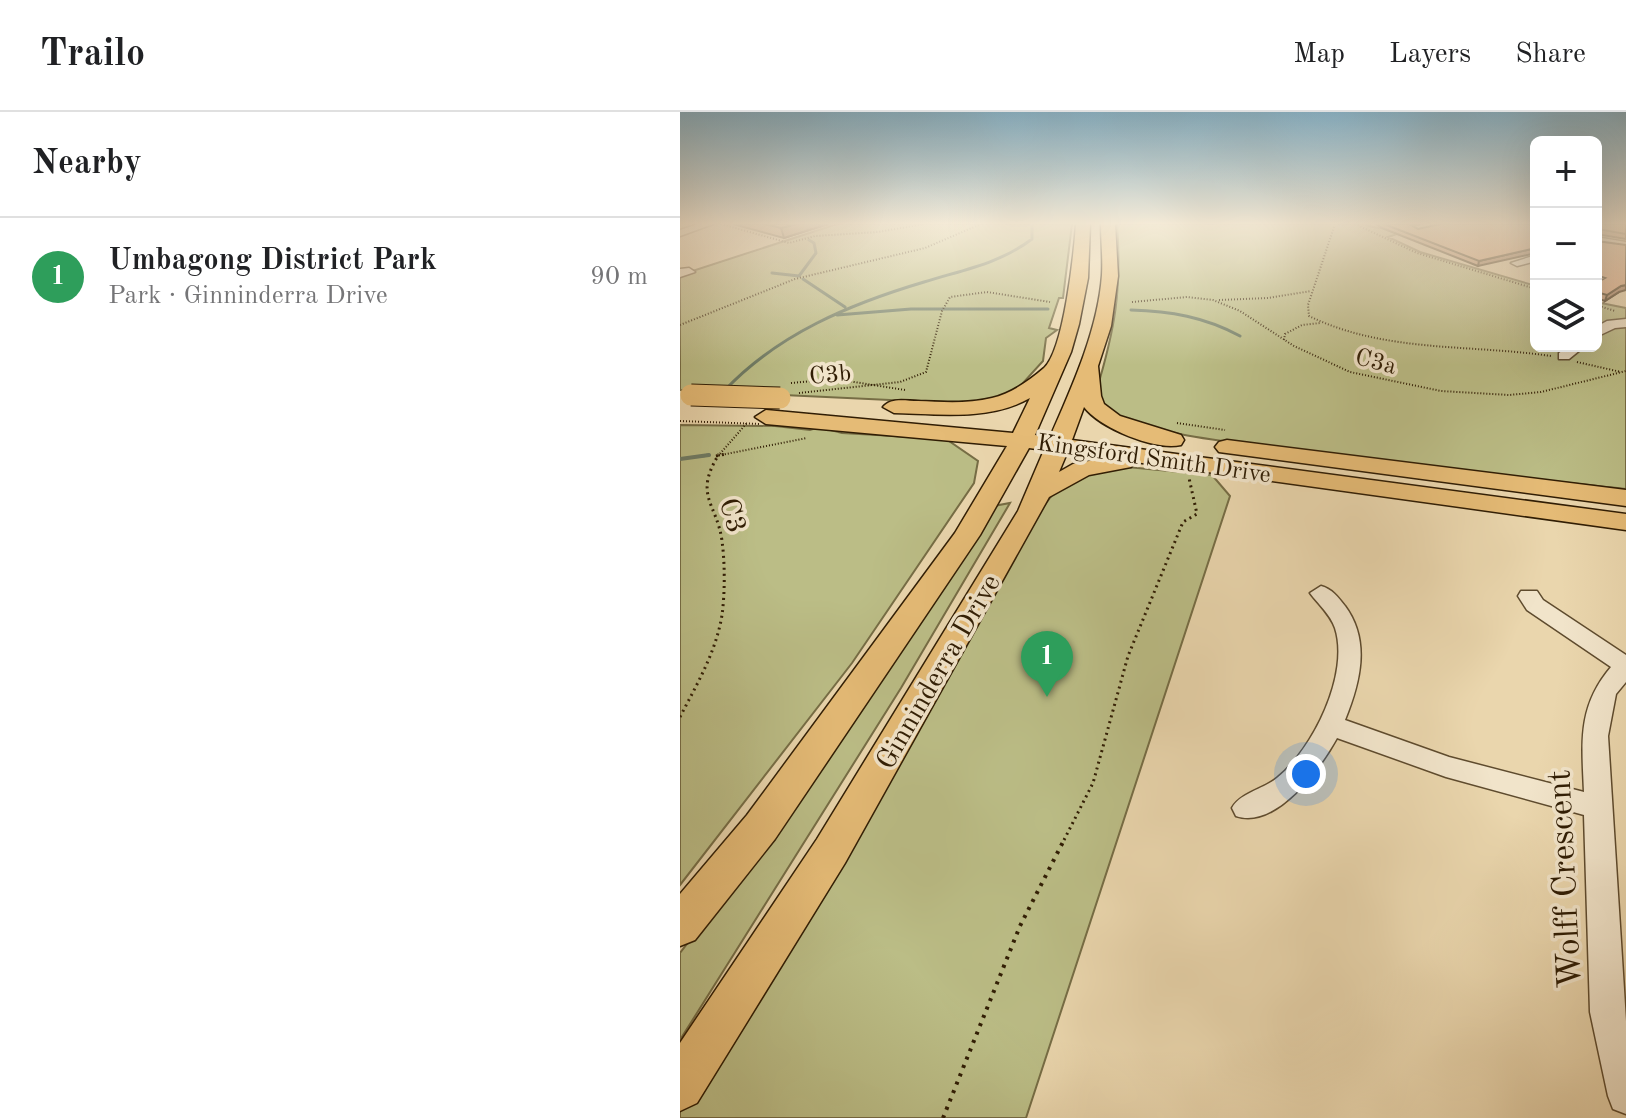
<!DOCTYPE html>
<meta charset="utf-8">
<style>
body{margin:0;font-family:"Old Standard TT",serif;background:#f6f6f6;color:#202124}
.controls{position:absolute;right:24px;top:24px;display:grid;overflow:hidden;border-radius:12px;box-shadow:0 8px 32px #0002}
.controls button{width:72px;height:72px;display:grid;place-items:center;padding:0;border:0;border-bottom:2px solid #e0e0e0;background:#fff;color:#202124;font:40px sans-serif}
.you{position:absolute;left:626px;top:662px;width:28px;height:28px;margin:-20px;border:6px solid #fff;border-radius:50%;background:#1a73e8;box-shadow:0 0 0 12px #1a73e833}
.badge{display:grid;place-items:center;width:52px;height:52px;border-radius:50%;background:#7c3aed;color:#fff;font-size:26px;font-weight:700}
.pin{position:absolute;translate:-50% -66px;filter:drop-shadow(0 2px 4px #0008)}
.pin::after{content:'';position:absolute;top:42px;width:28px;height:24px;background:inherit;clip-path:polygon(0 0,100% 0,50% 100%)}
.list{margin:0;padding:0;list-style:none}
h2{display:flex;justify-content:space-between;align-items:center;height:104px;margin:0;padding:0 32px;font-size:34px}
h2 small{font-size:26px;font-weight:400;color:#757577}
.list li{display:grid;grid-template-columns:52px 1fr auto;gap:24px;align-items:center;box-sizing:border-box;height:120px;padding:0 32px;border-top:2px solid #e0e0e0}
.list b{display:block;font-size:30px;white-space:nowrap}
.list p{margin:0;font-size:26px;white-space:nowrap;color:#757577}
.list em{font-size:26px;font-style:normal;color:#757577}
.icon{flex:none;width:44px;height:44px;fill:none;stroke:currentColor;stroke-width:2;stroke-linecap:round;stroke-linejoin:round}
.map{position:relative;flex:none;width:946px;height:1006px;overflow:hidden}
header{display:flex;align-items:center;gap:48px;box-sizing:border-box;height:112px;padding:0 40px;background:#fff;border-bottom:2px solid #e0e0e0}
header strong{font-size:38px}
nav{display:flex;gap:44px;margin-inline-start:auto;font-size:28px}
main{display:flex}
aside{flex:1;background:#fff}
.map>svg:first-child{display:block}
.green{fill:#bbbd86;stroke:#766d45;stroke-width:2}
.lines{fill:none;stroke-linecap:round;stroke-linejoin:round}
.stream-far1{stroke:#6e7b65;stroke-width:3}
.stream{stroke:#6e7b65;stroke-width:4}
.minor-casing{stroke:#5e4b2e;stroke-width:3}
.major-casing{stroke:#301d04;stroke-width:3}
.path-far2{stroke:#301d04;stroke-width:2;stroke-dasharray:1 2;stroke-linecap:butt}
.path-far1{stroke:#301d04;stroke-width:3;stroke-dasharray:2 4;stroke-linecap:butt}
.path{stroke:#301d04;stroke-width:4;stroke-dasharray:3 6;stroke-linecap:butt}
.minor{fill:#f1e4ca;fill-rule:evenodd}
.major{fill:#e5bb76;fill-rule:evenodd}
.major-bridge-casing{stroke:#301d04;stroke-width:23;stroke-linecap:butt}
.path-bridge{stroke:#301d04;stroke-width:2;stroke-dasharray:1 2;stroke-linecap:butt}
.major-bridge{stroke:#e5bb76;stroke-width:21}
.wall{fill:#c28e6a;stroke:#301d04;stroke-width:2}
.shaded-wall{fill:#9e7456;stroke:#301d04;stroke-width:2}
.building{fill:#e2a57b;stroke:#301d04;stroke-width:2}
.labels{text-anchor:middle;stroke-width:7;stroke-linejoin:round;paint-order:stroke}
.far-street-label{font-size:24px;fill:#301d04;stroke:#f1e4ca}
.street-label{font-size:28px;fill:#301d04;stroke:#f1e4ca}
.near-street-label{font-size:34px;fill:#301d04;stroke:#f1e4ca}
</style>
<header>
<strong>Trailo</strong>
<nav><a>Map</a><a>Layers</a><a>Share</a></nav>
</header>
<main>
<aside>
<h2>Nearby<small></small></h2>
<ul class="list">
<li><span class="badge" style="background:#2e9e5b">1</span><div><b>Umbagong District Park</b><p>Park · Ginninderra Drive</p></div><em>90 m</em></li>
</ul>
</aside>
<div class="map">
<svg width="946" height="1006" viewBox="0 0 946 1006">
<rect width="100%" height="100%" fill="#ead6ad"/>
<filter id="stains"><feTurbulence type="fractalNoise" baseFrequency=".0025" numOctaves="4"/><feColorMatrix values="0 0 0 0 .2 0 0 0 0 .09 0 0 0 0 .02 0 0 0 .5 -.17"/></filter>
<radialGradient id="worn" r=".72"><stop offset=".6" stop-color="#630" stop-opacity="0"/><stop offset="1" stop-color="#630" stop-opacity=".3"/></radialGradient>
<!-- green -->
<path class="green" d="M157,112H392L383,186H379L369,216L377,218L366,226L363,249L332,283L295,292L0,278V163Z
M437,112H684C697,119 708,113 720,121L708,125L740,140L856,174V234H916V190L946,196V377C840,366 735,353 630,340C562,331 490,326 425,302L416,280C435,217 442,178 437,112Z
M0,313L95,314L130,318L139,315L162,321L266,327L298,349L294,371L172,551L0,773Z
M447,355L532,363L550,384L346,1006H0V992L357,403L376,378L410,362Z
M330,391L221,576L0,928V841L87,729L314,394Z"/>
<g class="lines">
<!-- stream-far1 -->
<path class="stream-far1" d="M92,161L119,164L136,141L134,131L129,128
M123,167L165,195
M451,198C490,199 525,205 560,224
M157,203L231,197H368
M45,278C98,222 170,192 244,170C282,158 319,152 352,127V112
M22,344L29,343"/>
<!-- stream -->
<path class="stream" d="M0,347L29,343"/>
<!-- minor casing -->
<g class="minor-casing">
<path id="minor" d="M18,112H33L0,124V118Z
M766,112L736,119L731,116L743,112Z
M916,125L946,130V136L916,131Z
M856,143V149L837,154L831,151Z
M0,157L9,156L15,160L0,165Z
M946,207V215L935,216L916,225V215L927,209Z
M889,234H905L889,247H879V241Z
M641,474C652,477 658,485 665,494C691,529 680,571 665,608L769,645L904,680C902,631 897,595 931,555L847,498L838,484L841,479H857L863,488L946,543V570L936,582L928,624L946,909V1002L933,997L928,984L910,900L904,703L766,665L657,626C641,655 596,718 556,704L552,696C560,681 584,677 597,666C633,637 670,562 655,516C650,502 639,493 630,481Z"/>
</g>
<!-- major casing -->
<g class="major-casing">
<path id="major" d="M396,112H410L408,166L399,212L391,240L355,323L370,325C392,275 418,218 422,163C423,146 421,129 421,112H435L438,164L431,214L418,254L421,284L424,292L440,304L501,323L504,328L501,333C475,339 420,316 404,295L392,328L946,402V418L455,350L451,355L409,363L369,385L165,751L17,991L0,999V931L137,727L338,399L364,338L349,336L300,423L95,727L15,828L0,834V782L67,703L275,421L327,334L86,312L75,305L86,298L333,321L350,286C310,309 258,302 214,301L203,295C211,285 226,289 238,289C262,290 288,292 312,286C331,282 350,268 364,256C384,238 394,140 396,112ZM387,341L425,346L393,352L379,360Z
M547,328L946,378V394L539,340L535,335L539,330Z"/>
</g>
<!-- path-far2 -->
<path class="path-far2" d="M41,112L109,131L135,124L198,120L244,112
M274,112H293
M655,112L628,193L629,204C705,241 789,232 871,244
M675,112L737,141L856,177
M539,188L588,186L631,179
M452,190L507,185L533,188L560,199L614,234L670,260L761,279L829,283L861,280L946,259
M916,193L935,199
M0,213L115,167L245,136L301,112
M604,228L605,222L622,213L640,211
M897,250L941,260
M111,271L155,267L225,278
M119,281L220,270L246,260L262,199L270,185L307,180L370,190
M497,311L545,318
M36,344L127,326
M38,344L67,311"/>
<!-- path-far1 -->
<path class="path-far1" d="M36,344L46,342
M0,605C17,572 36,540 42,503C45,481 45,451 42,429C37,391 13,384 39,342
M384,728L413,671L448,544L503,410L517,402L509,366"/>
<!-- path -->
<path class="path" d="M263,1006L340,814L385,726"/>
<!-- minor -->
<use href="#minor" class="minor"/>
<!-- major -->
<use href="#major" class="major"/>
<!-- major-bridge casing -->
<g class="major-bridge-casing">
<path id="major-bridge" d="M11,283L100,286"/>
</g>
<!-- path-bridge -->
<path class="path-bridge" d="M0,309L80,312"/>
<!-- major-bridge -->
<use href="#major-bridge" class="major-bridge"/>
</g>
<!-- wall -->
<path class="wall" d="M53,112H148L104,126Z
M696,112H738L733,114L738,117L856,112L798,154L702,116Z
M916,112H946V127L916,122Z
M916,125L939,180L925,189L916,186V171L918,170L916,169Z"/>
<!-- shaded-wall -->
<path class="shaded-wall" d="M116,112H148L104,126L101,116Z
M856,136V141L798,154L799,149Z
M946,173V178L939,180L925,189L927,183L941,174Z"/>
<!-- building -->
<path class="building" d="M85,112H116L101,116Z
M704,112H729L738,117L760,112H856V136L799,149Z
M916,112H946V122L918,117L916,119Z
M916,125L917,129L946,133V173L941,174L927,183L916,180V171L925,166L916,163Z"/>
<!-- sky -->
<linearGradient id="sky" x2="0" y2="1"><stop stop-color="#88b6ce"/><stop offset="0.44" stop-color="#f6edda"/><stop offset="1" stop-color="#f6edda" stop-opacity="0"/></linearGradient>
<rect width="946" height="253" fill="url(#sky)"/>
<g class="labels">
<!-- far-street labels -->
<g class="far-street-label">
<text transform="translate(696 249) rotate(15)" y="8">C3a</text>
<text transform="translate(150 262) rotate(-5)" y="8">C3b</text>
<text transform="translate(474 346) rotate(8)" y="8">Kingsford Smith Drive</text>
</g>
<!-- street labels -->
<g class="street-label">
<text transform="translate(54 403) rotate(74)" y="10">C3</text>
<text transform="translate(257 559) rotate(-60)" y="10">Ginninderra Drive</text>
</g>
<!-- near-street labels -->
<g class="near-street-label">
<text transform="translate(883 767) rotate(-93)" y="12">Wolff Crescent</text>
</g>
</g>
<rect width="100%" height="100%" filter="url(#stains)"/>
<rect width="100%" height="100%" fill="url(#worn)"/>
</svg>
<div class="controls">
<button>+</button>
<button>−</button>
<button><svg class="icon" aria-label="layers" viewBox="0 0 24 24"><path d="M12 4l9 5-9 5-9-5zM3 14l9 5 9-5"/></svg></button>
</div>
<div class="you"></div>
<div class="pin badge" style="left:367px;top:585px;background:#2e9e5b">1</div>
</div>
</main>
